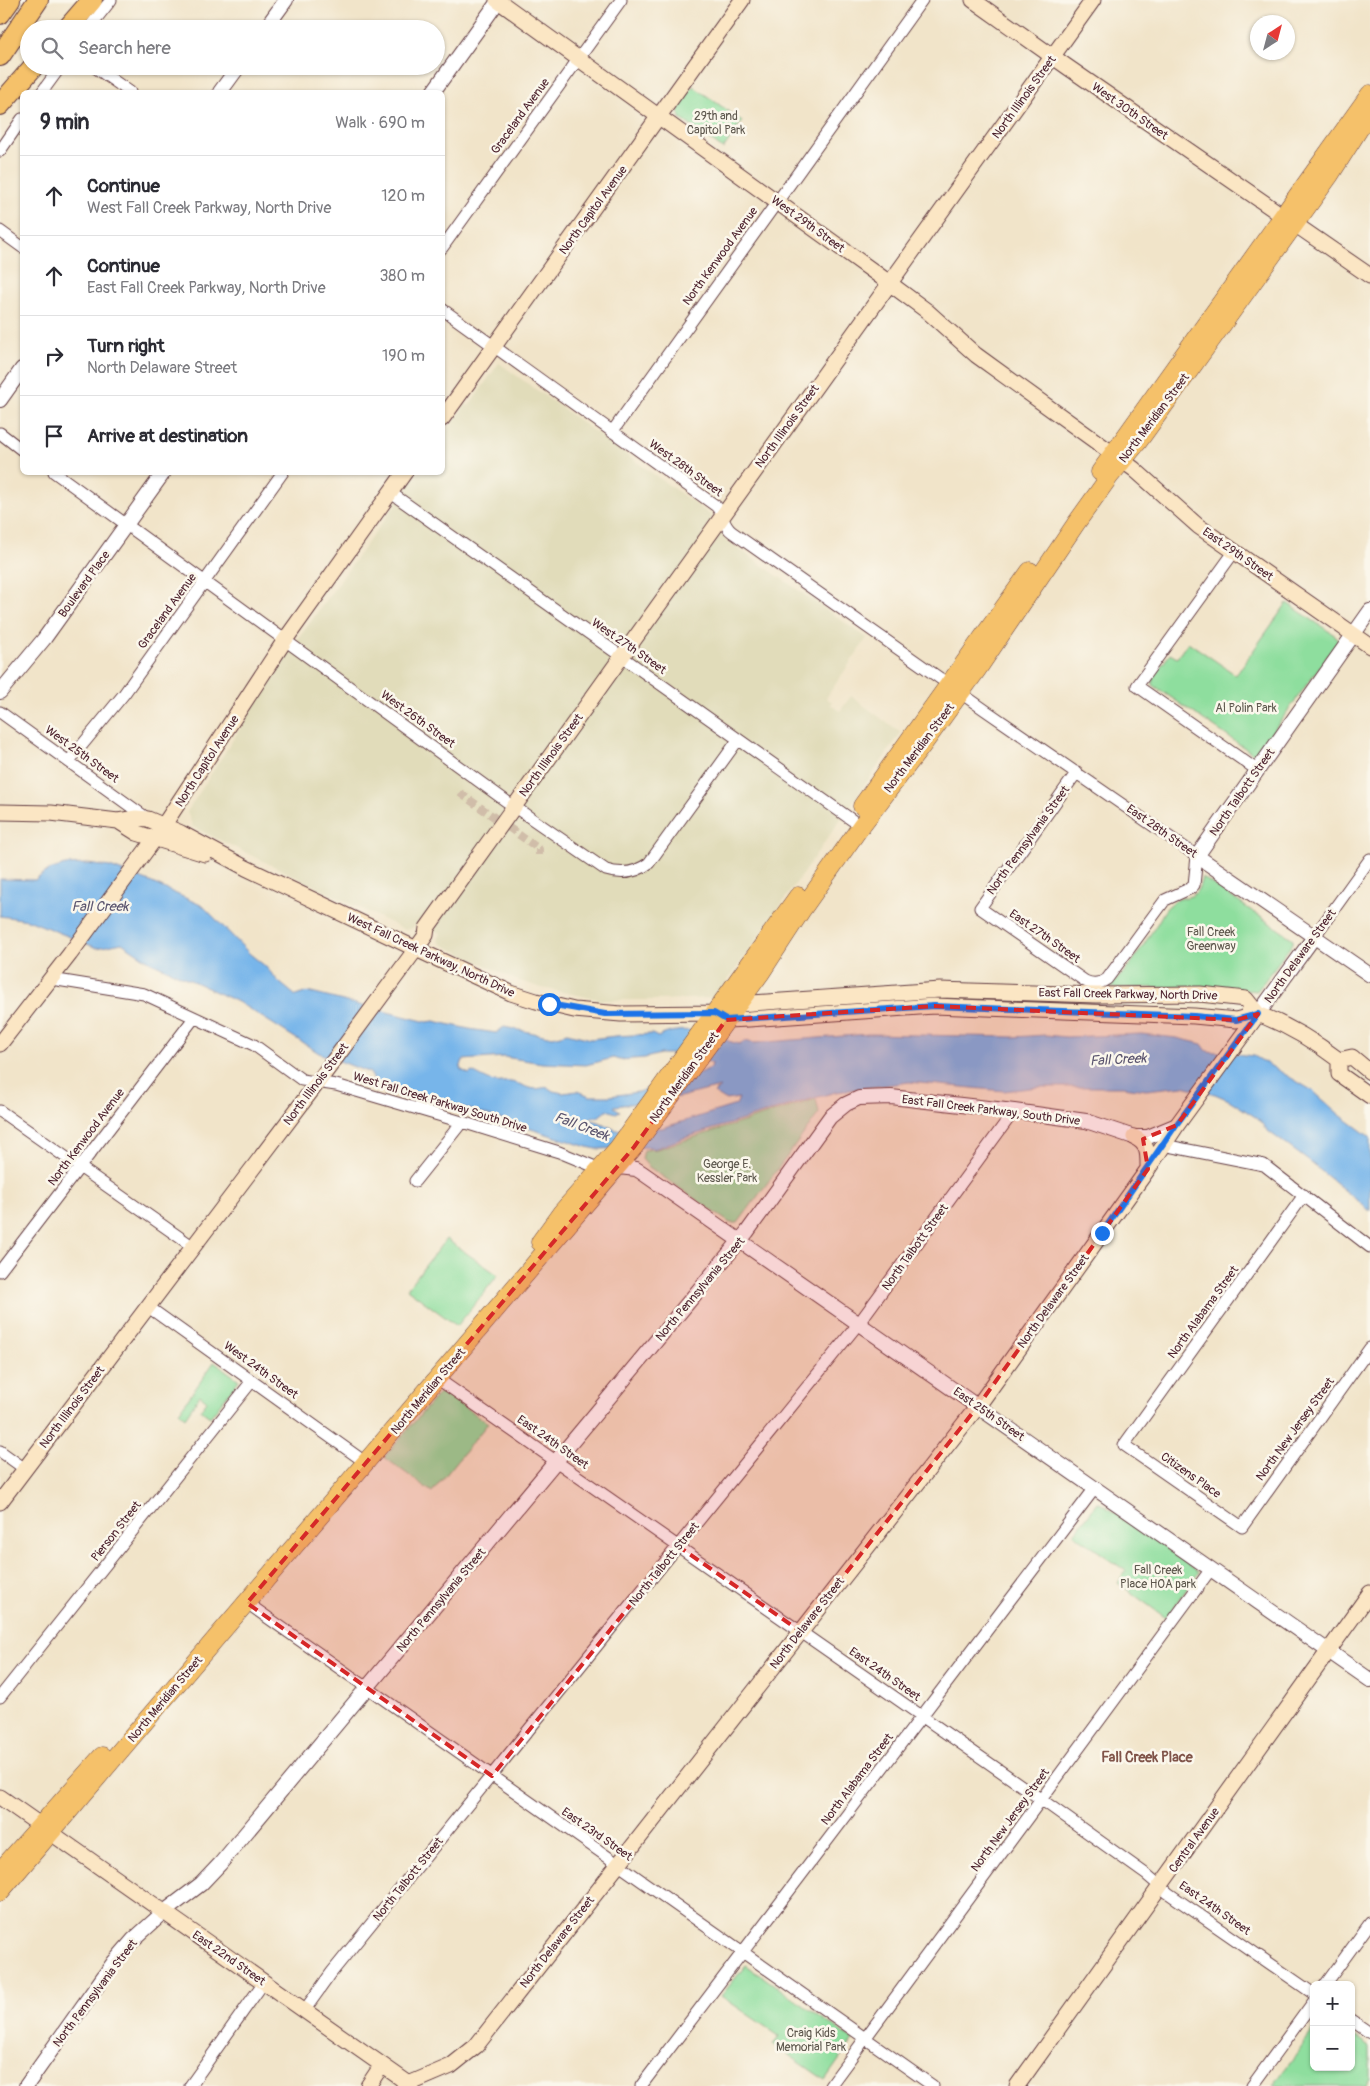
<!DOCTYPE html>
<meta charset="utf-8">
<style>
body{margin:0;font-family:Pangolin,sans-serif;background:#f7f7f7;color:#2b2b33}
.controls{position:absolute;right:15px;bottom:15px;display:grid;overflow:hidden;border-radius:8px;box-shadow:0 1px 4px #0004}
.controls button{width:45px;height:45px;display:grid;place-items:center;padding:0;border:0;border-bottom:1px solid #e1e1e2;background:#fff;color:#2b2b33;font:25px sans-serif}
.compass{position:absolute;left:1250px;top:15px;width:45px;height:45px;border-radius:50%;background:#fff;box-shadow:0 1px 4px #0004;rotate:36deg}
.stop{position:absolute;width:15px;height:15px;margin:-11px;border:4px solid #1a73e8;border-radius:50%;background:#fff}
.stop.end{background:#1a73e8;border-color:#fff;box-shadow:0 1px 5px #0008}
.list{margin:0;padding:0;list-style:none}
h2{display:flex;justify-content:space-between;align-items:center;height:65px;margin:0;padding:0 20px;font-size:21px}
h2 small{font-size:16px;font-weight:400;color:#7c7c81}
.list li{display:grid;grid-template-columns:32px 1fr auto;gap:15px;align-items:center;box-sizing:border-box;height:80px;padding:0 20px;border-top:1px solid #e1e1e2}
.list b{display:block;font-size:19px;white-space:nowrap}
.list p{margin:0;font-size:16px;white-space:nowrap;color:#7c7c81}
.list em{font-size:16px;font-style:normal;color:#7c7c81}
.icon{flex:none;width:28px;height:28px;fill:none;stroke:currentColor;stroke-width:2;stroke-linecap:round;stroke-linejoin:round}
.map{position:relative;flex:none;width:1370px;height:2086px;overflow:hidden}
.search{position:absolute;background:#fff;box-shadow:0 1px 4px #0004;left:20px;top:20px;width:425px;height:55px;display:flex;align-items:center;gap:12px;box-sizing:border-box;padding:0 18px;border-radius:28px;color:#7c7c81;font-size:19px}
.panel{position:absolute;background:#fff;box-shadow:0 1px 4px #0004;left:20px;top:90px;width:425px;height:385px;border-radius:8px}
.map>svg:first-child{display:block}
.built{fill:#e1dcba}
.green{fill:#8ede9e;stroke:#6c7e64}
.water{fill:#77b5ea;stroke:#606a8a;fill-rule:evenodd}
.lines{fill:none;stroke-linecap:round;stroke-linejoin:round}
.pedestrian-tunnel{stroke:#d0bda9;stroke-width:8;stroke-dasharray:8 4;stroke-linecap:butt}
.minor-casing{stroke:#633d43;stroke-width:13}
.tertiary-casing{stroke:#633d43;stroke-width:16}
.secondary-casing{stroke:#633d43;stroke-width:17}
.primary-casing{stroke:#633d43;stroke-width:19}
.motorway-casing{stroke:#633d43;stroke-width:22}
.minor{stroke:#fff;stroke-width:11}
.tertiary{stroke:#fff;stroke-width:14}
.secondary{stroke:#fbe6c4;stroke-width:15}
.primary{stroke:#f5c16b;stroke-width:18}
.motorway{stroke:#f5c16b;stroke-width:20}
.route{stroke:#1a73e8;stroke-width:6}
.marked{fill:#d62828;fill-opacity:0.2;stroke:#d62828;stroke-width:4;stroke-dasharray:10 6;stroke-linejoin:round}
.labels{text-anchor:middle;stroke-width:5;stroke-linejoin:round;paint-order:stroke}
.street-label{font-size:12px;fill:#4a1f2b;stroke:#fbf7ec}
.park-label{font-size:12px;fill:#5e584e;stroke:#fbf7ec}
.water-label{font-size:14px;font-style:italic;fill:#5a546e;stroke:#fbf7ec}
.neighbourhood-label{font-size:14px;font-weight:bold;fill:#805449;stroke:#fbf7ec}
</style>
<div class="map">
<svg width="1370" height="2086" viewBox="0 0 1370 2086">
<rect width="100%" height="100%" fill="#fbf7ec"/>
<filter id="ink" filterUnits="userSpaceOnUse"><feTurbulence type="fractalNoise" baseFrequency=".02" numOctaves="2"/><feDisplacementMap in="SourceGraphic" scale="10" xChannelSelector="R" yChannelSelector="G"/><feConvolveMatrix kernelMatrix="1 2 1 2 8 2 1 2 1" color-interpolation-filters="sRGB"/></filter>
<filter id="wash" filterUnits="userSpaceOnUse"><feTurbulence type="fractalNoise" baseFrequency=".0096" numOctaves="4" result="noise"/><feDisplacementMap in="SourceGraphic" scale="20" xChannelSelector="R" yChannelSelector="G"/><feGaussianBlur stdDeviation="1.12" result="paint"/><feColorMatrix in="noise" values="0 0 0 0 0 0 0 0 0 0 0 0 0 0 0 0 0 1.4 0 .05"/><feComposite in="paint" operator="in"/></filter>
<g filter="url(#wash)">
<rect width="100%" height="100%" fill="#f1e4c9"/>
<!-- built -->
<path class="built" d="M499,363L709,514L726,540L867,638L826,698L832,702L830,704L840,711L851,696L901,733L717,996L714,998L657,1000H603L542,988L514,979L441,944L438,940L441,933L416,924L413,928L405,930L193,827L187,812L288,653L418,473L442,472L443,437L466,404L469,406Z"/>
<!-- green -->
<path class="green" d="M693,86L742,121L723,149L680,118L678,106Z
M1287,603L1336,636L1339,640L1258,752L1252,753L1153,685V677L1170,654L1177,658L1188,642L1236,675Z
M1202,877L1293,939V943L1257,991L1209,987L1106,988C1129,973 1142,946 1157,924C1161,918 1164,909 1170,905C1184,891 1196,906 1202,877Z
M816,1099L819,1113L738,1223H730L649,1167L642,1159L644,1150L657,1149Z
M446,1239L498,1275L457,1326L407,1289Z
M214,1362L239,1380L210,1417L200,1410L207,1401L200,1395L185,1417L179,1412Z
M440,1392L444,1393L488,1423L432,1492L384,1457Z
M1098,1502L1135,1525L1199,1572L1166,1618L1118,1583L1126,1571L1074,1534Z
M746,1965L853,2040L825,2080L773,2044L779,2036L721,1996Z
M1314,2029V2067H1351V2034L1370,2047V2079L1365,2086H1273Z"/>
<!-- water -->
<path class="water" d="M88,864L110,867L150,882L203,906L250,954L265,966L279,982L296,996L307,992L427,1022L434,1021L469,1029L496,1033L504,1027L553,1037L567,1033L591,1039L615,1036L652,1034L658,1037C680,1025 703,1032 725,1038L728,1041L739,1044L745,1041L754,1043L869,1034L1014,1037L1045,1035L1066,1037L1141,1034L1177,1038L1202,1044L1207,1051L1254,1056L1313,1091L1340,1115L1370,1137V1211L1310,1162L1268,1131L1257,1118L1229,1100L1215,1094L1183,1086L1146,1090L1123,1087H1039L1004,1091L909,1082L836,1092L811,1099L684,1138L654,1149L649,1147L597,1149L587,1147L456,1105L377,1085L370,1073L319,1053L238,1002L149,961L122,943L97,948L28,920L0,916V879L35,880L49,870L65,865ZM660,1054H685L712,1063L711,1068L684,1079L665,1082L638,1092L610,1096H590L578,1091L563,1093L553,1091L547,1087C526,1092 529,1085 511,1082C506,1081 500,1083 495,1082C488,1081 479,1075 472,1072L469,1074L460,1069L463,1060L504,1057L542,1063L586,1065L613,1058L619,1060L645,1058ZM720,1087L714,1093L725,1100L739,1098L736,1105L662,1128L616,1130L599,1122L585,1119L598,1117L607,1110L616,1113L620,1111L614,1107L615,1106L680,1097Z"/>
</g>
<g filter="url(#ink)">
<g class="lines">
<!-- pedestrian-tunnel -->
<path class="pedestrian-tunnel" d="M460,793L539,849V855"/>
<!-- minor casing -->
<g class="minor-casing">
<path id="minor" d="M88,29L111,0
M93,66L130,92
M42,92L61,66
M0,151L22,119
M0,231L22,247
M442,248L621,0
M442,309L716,506C724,514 722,525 732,532L985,710L1197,856L1194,885L1191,888L1165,900L1107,979C1100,984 1093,985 1085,981L980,908L1077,772
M612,432L922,0
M0,433L22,450
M54,472L506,801L606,870C622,875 636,873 649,863L738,740
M391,493L852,820
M1234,552L1137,686L1257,770
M0,712L148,819
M69,761L124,694L283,472
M1314,937L1370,859
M51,979L144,994L254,1045L302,1080L336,1085L462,1122L559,1152L593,1166L601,1167
M0,1111L192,1246
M1163,1145L1264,1165L1370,1247
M415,1181L462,1122
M1304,1195L1124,1445L1242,1527L1370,1348
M0,1271L194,1018
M147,1306L358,1457
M438,1379L1042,1800L1147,1875L1168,1893L1314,1994
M0,1451L25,1469
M247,1603L933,2086
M0,1697L252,1381
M1325,1985L1370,1923
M304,2011L332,1972L859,1323L1014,1111
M1351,2020L1370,2033
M190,2086L264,1982
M641,2086L1095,1488
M830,2086L1211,1569
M1252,2086L1314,2001"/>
</g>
<!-- tertiary casing -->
<g class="tertiary-casing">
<path id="tertiary" d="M265,29L286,0
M220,92L239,66
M433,92L499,0
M0,400L22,369
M1370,611L1197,856L1370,975
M0,692L44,639L164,472
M1258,1014L1314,937
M611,1166L636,1169L641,1172L1370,1680
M26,2086L114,1962L133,1940L164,1912L201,1884L220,1864L747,1232L830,1117L846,1104L859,1098L891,1097L1014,1111L1086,1121L1134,1137H1148L1177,1125"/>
</g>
<!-- secondary casing -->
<g class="secondary-casing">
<path id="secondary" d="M497,0L877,274L927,311L976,355L1134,469L1198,526L1370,646
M973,0L1066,66L1370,276
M442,419L742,0
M0,812L51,813L118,821L136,818L148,819L181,833L246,868L429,955L511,993L536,1001L574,1010L621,1014L714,1013L738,1004L940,990L1096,995L1200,994L1246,999L1258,1014
M118,821L137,833L205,854
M1249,1011C1283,1022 1310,1038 1339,1060
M719,1016L726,1020L749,1019L934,1006L1194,1016L1236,1020L1258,1014
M0,1044L70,954L156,837L285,640L405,472
M1339,1060V1074L1370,1096
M1339,1060L1352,1057L1370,1072
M1134,1137C1149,1144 1148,1154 1148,1169
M0,1502L318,1082L416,949L426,935L427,928L1093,0
M0,1797L412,2086
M368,2086L382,2065
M404,2086L451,2066L476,2046L978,1406L1148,1169L1177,1125L1258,1014
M1017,2086L1370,1593"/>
</g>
<!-- primary casing -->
<g class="primary-casing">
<path id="primary" d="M1100,472L1370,94
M862,806L1030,571
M540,1242L561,1213L618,1148L798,896
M0,1871L102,1756
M0,1892L634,1147L760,974L801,911L861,826L922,746L977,670L1077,522L1110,476L1138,442L1330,175L1370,112"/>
</g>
<!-- motorway casing -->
<g class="motorway-casing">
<path id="motorway" d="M0,14L10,0
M67,29L92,0
M0,56L38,0
M0,105L34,66"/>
</g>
<!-- minor -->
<use href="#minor" class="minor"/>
<!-- tertiary -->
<use href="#tertiary" class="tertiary"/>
<!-- secondary -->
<use href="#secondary" class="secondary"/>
<!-- primary -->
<use href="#primary" class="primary"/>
<!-- motorway -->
<use href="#motorway" class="motorway"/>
</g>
</g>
<g class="lines" filter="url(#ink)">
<!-- route -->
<path class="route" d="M549,1004L605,1014L714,1013L726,1020L934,1006L1194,1016L1236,1020L1258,1014L1176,1125L1102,1233"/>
</g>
<!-- marked area -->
<path class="marked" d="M934,1006L1236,1020L1258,1014L1177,1125L1143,1139L1148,1169L978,1406L800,1631L678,1546L492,1776L247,1603L634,1147L726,1020Z"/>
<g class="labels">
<!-- street labels -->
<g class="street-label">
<text transform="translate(1024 97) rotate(-54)" y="4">North Illinois Street</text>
<text transform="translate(1130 111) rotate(35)" y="4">West 30th Street</text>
<text transform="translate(520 116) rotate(-54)" y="4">Graceland Avenue</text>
<text transform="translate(593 210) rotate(-54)" y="4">North Capitol Avenue</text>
<text transform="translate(808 224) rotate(36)" y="4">West 29th Street</text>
<text transform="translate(720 256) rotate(-54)" y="4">North Kenwood Avenue</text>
<text transform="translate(1154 418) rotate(-53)" y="4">North Meridian Street</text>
<text transform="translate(787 426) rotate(-54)" y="4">North Illinois Street</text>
<text transform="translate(686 468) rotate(36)" y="4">West 28th Street</text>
<text transform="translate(1238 554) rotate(35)" y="4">East 29th Street</text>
<text transform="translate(84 584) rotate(-54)" y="4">Boulevard Place</text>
<text transform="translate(167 611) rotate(-54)" y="4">Graceland Avenue</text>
<text transform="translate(629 646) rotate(35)" y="4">West 27th Street</text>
<text transform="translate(418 719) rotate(36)" y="4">West 26th Street</text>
<text transform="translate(919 748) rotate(-53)" y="4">North Meridian Street</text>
<text transform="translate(82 754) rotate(36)" y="4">West 25th Street</text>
<text transform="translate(551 755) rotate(-54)" y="4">North Illinois Street</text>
<text transform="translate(207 761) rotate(-57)" y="4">North Capitol Avenue</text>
<text transform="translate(1242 792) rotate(-55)" y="4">North Talbott Street</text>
<text transform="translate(1162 831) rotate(35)" y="4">East 28th Street</text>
<text transform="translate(1028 840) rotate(-54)" y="4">North Pennsylvania Street</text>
<text transform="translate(1045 936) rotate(35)" y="4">East 27th Street</text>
<text transform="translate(431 955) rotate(25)" y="4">West Fall Creek Parkway, North Drive</text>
<text transform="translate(1300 956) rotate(-54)" y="4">North Delaware Street</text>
<text transform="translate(1128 994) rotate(1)" y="4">East Fall Creek Parkway, North Drive</text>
<text transform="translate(684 1077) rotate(-54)" y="4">North Meridian Street</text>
<text transform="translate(316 1084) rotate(-53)" y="4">North Illinois Street</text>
<text transform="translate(440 1102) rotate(17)" y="4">West Fall Creek Parkway South Drive</text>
<text transform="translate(991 1110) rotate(7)" y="4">East Fall Creek Parkway, South Drive</text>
<text transform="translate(86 1137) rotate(-53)" y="4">North Kenwood Avenue</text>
<text transform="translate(915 1247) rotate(-54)" y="4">North Talbott Street</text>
<text transform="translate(700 1289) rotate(-50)" y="4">North Pennsylvania Street</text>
<text transform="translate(1053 1301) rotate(-54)" y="4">North Delaware Street</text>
<text transform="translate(1203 1312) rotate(-54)" y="4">North Alabama Street</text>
<text transform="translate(261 1370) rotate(36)" y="4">West 24th Street</text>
<text transform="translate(428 1391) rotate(-50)" y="4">North Meridian Street</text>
<text transform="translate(72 1407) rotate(-53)" y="4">North Illinois Street</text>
<text transform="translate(989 1414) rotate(35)" y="4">East 25th Street</text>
<text transform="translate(1295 1429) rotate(-54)" y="4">North New Jersey Street</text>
<text transform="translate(553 1442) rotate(35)" y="4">East 24th Street</text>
<text transform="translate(1191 1475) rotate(35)" y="4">Citizens Place</text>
<text transform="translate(116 1531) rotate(-52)" y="4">Pierson Street</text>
<text transform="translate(664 1564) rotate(-51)" y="4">North Talbott Street</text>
<text transform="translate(441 1600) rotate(-50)" y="4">North Pennsylvania Street</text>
<text transform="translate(807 1623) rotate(-52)" y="4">North Delaware Street</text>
<text transform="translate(885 1674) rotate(35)" y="4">East 24th Street</text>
<text transform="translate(165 1699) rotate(-50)" y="4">North Meridian Street</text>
<text transform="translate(857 1779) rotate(-53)" y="4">North Alabama Street</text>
<text transform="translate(1010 1820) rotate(-54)" y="4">North New Jersey Street</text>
<text transform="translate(597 1834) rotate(35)" y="4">East 23rd Street</text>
<text transform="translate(1194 1840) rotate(-54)" y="4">Central Avenue</text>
<text transform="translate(408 1879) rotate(-51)" y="4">North Talbott Street</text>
<text transform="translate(1215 1908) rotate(35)" y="4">East 24th Street</text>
<text transform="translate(557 1942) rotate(-52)" y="4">North Delaware Street</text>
<text transform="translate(229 1958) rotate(35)" y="4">East 22nd Street</text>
<text transform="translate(95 1993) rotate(-53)" y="4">North Pennsylvania Street</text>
</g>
<!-- park labels -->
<g class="park-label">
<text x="716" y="120">29th and<tspan x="716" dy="14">Capitol Park</tspan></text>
<text x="1246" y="712">Al Polin Park</text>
<text x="1211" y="936">Fall Creek<tspan x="1211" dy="14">Greenway</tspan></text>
<text x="727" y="1168">George E.<tspan x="727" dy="14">Kessler Park</tspan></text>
<text x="1158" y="1574">Fall Creek<tspan x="1158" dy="14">Place HOA park</tspan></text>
<text x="811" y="2037">Craig Kids<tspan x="811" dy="14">Memorial Park</tspan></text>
</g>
<!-- water labels -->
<g class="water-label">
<text x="100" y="911">Fall Creek</text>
<text transform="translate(1118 1059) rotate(-3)" y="5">Fall Creek</text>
<text transform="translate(582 1126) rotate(21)" y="5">Fall Creek</text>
</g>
<!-- neighbourhood labels -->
<g class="neighbourhood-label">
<text x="1147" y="1762">Fall Creek Place</text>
</g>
</g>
</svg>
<div class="controls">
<button>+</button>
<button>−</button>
</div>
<svg class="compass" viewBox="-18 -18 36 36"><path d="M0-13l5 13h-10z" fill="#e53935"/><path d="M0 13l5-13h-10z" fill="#7c7c81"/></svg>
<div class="stop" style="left:549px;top:1004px"></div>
<div class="stop end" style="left:1102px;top:1233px"></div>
<div class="search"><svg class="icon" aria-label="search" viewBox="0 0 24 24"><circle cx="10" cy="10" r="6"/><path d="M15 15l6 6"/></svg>Search here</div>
<section class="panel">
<h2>9 min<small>Walk · 690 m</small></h2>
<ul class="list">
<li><svg class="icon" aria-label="ahead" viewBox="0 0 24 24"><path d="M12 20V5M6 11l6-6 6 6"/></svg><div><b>Continue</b><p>West Fall Creek Parkway, North Drive</p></div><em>120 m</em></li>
<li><svg class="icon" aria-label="ahead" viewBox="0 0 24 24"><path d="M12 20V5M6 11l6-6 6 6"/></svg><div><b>Continue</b><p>East Fall Creek Parkway, North Drive</p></div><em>380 m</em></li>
<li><svg class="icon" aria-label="right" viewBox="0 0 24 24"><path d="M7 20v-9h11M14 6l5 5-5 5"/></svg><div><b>Turn right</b><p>North Delaware Street</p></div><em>190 m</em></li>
<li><svg class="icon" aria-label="arrive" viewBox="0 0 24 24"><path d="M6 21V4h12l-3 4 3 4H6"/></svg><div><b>Arrive at destination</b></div></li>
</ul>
</section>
</div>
